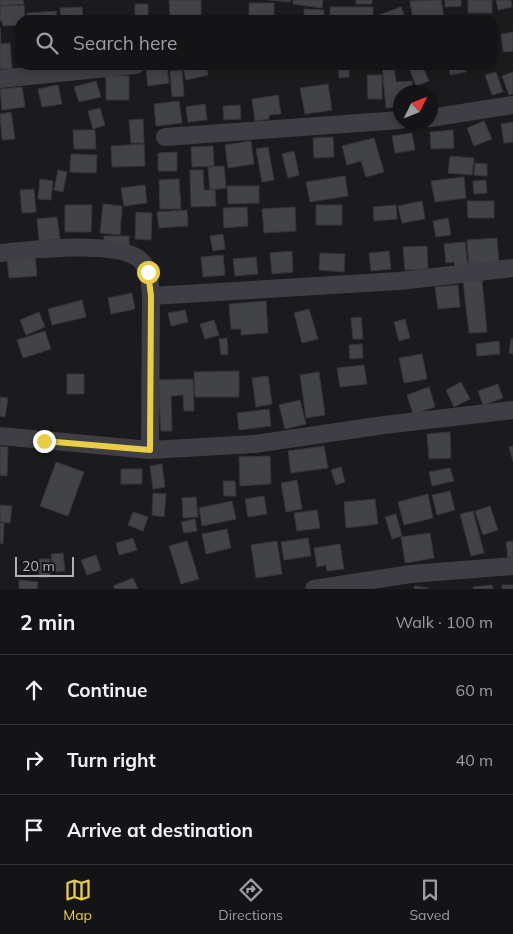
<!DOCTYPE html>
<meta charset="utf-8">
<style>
body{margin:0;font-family:Mulish,sans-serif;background:#212123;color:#f1f3f6}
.compass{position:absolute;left:393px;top:85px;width:45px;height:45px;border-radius:50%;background:#141416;box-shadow:0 2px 8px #0003;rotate:47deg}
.scale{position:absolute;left:15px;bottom:12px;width:59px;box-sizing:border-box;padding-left:5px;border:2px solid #aeb0bc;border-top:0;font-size:14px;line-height:18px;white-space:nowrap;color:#aeb0bc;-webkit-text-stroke:4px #161618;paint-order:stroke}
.stop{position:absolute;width:15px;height:15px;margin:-11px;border:4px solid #e9cd47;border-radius:50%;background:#fff}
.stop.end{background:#e9cd47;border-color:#fff;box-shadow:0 1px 5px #0008}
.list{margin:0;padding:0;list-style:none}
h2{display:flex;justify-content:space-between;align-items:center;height:65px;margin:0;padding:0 20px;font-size:21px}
h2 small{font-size:16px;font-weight:400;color:#9d9ea1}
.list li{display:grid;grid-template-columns:32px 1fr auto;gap:15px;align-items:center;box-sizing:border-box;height:70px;padding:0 20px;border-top:1px solid #333335}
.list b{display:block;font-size:19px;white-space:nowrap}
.list em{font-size:16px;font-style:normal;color:#9d9ea1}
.icon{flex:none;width:28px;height:28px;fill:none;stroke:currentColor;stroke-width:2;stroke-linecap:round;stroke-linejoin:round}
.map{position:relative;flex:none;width:513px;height:589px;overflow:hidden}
.search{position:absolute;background:#141416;box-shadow:0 2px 8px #0003;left:15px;right:15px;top:15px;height:55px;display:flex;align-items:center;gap:12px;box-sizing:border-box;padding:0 18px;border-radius:15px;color:#9d9ea1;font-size:19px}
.sheet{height:275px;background:#141416}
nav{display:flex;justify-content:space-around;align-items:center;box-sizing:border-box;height:70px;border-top:1px solid #333335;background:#141416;font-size:14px;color:#9d9ea1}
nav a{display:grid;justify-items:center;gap:2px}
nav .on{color:#e9cd47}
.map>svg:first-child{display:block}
.building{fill:#424347;stroke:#363539}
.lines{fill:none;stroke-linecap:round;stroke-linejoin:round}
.minor{stroke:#3e3e44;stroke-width:18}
.route{stroke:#e9cd47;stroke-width:6}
</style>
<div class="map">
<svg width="513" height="589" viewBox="0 0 513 589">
<rect width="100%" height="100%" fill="#1b1b1d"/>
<!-- building -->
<path class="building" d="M0,0H23L24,4L0,6Z
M169,0H201V15H170Z
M269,0H291L290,2Z
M293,0H323L322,8L293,4Z
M356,0H372V4H356Z
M441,0L444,18L413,20L410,1Z
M445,0H461V6L445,7Z
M468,0H492V13H468Z
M496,0H511L512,7L498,10Z
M249,3H274V20H249Z
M135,4H148V20H135Z
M24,5L25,20H20V25L3,26L2,21H0V6Z
M82,7L83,20H61L60,8Z
M330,7H373V20H330Z
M401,7L406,20H381L379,15Z
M304,9L324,10V20H304Z
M56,11L57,20H28L27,13Z
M0,28L1,44L10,43L12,69H0Z
M513,32V51L503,52L501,34Z
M194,65H206L208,75L186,80L183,67Z
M338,65H349V77L339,78Z
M382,65H394L396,82L412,81L413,92H400V107L386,108Z
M417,65H422L429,81L416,86L409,68Z
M449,65H465L466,72L450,75Z
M167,68L169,83L148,86L146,70Z
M182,70L184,96L172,97L170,71Z
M496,72L503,92L492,95L485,75Z
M513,72V94L509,95L502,76Z
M367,75H382V99H368Z
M106,76H129V100H106Z
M96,81L101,97L79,102L74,87Z
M328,84L332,110L305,114L300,88Z
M58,85L62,104L42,107L38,89Z
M22,87L25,107L2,110L0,89Z
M278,95L281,114L269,115V119L255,121L252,99Z
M179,101L182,123L156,126L154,104Z
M205,104L207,120L188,122L186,107Z
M240,105L241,119L224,120L223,106Z
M100,108L105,125L93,129L88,111Z
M11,112L15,139L2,140L0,114Z
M143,119L144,143H131L129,120Z
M484,121L492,139L474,146L467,128Z
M513,122V142L504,143L501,124Z
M73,130H95L96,149H74Z
M453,130L454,148L431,149L430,132Z
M412,133L415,150L395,153L392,136Z
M333,137L334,157L314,158L313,138Z
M374,138L384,172L366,177L361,161L347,165L342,146Z
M251,141L254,164L228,168L225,145Z
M144,144L145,166L112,167L111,146Z
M213,146L214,166L192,167L191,147Z
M268,147L274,180L262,182L256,149Z
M294,151L299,175L288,178L282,154Z
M177,152V171H158V153Z
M71,154L97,155L96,173L70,172Z
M450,156L474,158L472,175L448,173Z
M475,163L487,164V176L474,175Z
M224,166L226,188L210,190L208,167Z
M58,170L67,172L63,192L54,190Z
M190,170H203L204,190H215L216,206L191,207Z
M345,176L348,196L310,202L306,182Z
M464,177L466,198L435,202L431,181Z
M40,179L53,181L51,200L38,199Z
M179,179L181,209H160L159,180Z
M486,180L487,193L474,194L473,181Z
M145,185L147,203L124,206L121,188Z
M227,186H259V203L228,204Z
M34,189L36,212L22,213L20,190Z
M422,201L425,219L402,223L398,206Z
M467,201H494V218H468Z
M103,204L122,206L120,235L100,233Z
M65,205H92L91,232H65Z
M316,205H342V225H316Z
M396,205L397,219L374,221L373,207Z
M247,207L248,226L224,228L223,208Z
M295,207L296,231L264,233L262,209Z
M187,210L188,226L159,228L157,212Z
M136,212L152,213L151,240L135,239Z
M57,217L60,239L39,241L37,219Z
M448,218L451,235L436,237L433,221Z
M223,234L225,249L213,251L210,236Z
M104,236H129V245H104Z
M497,238L499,263L469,266L467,240Z
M465,242L468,267L455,268L454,262L446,263L444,244Z
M427,246L428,269L405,270L403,247Z
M292,251L293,272L272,274L270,253Z
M389,251L391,269L371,271L369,253Z
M320,253L345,254L344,272L319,270Z
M223,255L225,275L203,277L201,257Z
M35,257L37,276L9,278L7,259Z
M256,257L258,274L235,276L233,259Z
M482,280L487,332L469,333L463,282Z
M458,285L460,307L438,309L435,287Z
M132,293L135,309L111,314L108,298Z
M82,300L86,317L52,325L48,309Z
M266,301L268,333L241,335V329H231L229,304Z
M309,309L318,339L302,343L294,313Z
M185,310L188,322L171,326L168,313Z
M39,312L45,327L26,335L20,320Z
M361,317L363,339H353L351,318Z
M405,319L410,338L399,341L394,322Z
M214,320L219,335L205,339L200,324Z
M45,331L51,349L23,358L17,340Z
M227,338L228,354L221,355L219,339Z
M511,339H513V354L509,353Z
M499,341L500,354L477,356L476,344Z
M362,344L363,358L350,359L349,345Z
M422,354L427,379L404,383L399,358Z
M364,365L367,384L340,387L337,368Z
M239,371V397H195L194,372Z
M319,372L325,415L306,418L300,375Z
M67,374H84V394H67Z
M268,376L272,404L256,407L252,378Z
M193,379L194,411H184L183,395L171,396L172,431H161L158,380Z
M461,382L470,399L454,407L446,390Z
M498,384L503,398L483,405L478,391Z
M429,387L435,407L413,414L407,395Z
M0,397L8,398L5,417L0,416Z
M300,400L306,424L285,429L279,405Z
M269,409L271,426L239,430L237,413Z
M450,432L451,458L429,459L427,434Z
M0,446L8,447L7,476L0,475Z
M324,446L328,468L291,473L288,451Z
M513,446V461L509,447Z
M270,456L271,484L240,486L239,457Z
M56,462L84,472L68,516L40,506Z
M162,464L165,487L153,489L150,466Z
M341,467L345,482L336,485L331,470Z
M450,468L454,481L432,486L429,472Z
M121,469H142V484H121Z
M297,480L302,509L286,512L281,483Z
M223,481H235L236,496H224Z
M450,491L455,510L437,515L432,495Z
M153,493L166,494L164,517L152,515Z
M428,494L433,518L404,525L398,502Z
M264,496L267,514L248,517L245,499Z
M196,497L198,517L183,518L182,498Z
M375,499L378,524L346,528L344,502Z
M232,501L236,519L202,526L199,508Z
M0,505L12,506L10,523L0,522Z
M490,506L498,530L483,535L475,511Z
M317,510L320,528L297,531L294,513Z
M473,511L484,553L471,556L460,514Z
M133,512L148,517L143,531L128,525Z
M396,514L402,536L392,539L385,517Z
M195,519L197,531L184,533L181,522Z
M0,522L4,523L3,544L0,543Z
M227,529L231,548L206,554L202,534Z
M430,533L434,558L405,563L401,537Z
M133,538L137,550L119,555L116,543Z
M308,538L311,556L284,560L281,542Z
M187,541L199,579L181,584L169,546Z
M277,541L282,574L256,578L251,545Z
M513,541V559H508L506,542Z
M340,544L344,569L327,571L326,565L317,567L314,548Z
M63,553L65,571L53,572L51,554Z
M96,555L101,570L87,575L81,560Z
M39,559H50V577H39Z
M133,578L138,589H115L113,586Z
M19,580L38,582L37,589H19Z
M492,585L493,589H474L473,587Z
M502,585H513V589H502Z
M415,586L428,588V589H414Z"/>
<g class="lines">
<!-- minor -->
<path class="minor" d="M0,79L136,65
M430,118L513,105
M165,137L400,120
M0,253C30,250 124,238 143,263C150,273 150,284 151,296L150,450
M151,296L399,281L513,268
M0,436L150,450L254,444L384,425L513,410
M314,589L411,574L513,566"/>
</g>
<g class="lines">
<!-- route -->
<path class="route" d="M44,441L150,450L151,296L148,272"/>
</g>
</svg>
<svg class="compass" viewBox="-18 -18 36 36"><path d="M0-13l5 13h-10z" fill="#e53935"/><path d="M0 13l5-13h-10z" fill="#9d9ea1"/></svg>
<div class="scale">20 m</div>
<div class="stop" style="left:148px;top:272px"></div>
<div class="stop end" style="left:44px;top:441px"></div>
<div class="search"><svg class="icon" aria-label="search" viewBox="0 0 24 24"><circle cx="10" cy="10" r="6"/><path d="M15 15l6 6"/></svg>Search here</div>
</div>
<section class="sheet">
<h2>2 min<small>Walk · 100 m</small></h2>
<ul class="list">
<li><svg class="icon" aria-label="ahead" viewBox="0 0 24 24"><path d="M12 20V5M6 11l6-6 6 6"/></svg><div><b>Continue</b></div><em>60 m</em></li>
<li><svg class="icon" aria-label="right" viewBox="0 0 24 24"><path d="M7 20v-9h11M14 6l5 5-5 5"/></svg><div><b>Turn right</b></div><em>40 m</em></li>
<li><svg class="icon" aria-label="arrive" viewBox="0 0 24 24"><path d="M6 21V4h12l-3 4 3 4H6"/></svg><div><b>Arrive at destination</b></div></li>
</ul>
</section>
<nav>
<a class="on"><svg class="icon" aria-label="map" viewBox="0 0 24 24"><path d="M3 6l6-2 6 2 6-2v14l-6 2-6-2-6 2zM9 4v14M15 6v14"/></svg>Map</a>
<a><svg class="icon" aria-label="directions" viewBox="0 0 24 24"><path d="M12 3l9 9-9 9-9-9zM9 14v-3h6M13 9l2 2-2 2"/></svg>Directions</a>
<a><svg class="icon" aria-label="saved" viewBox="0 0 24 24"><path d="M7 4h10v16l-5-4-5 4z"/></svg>Saved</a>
</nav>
